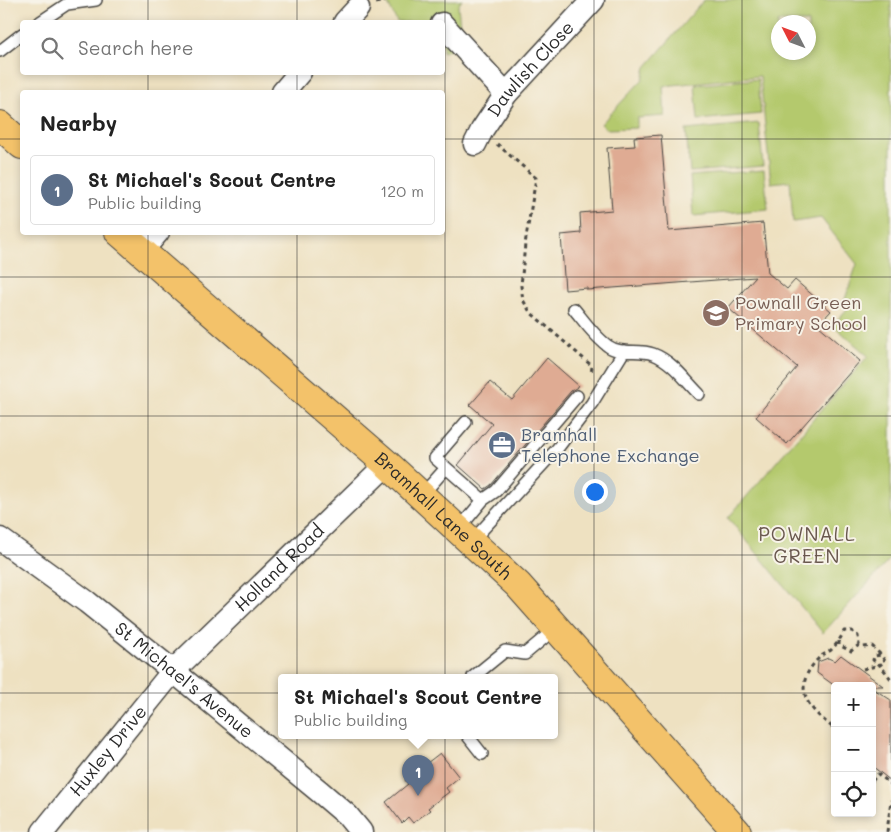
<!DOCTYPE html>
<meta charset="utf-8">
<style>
body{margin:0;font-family:Mali,sans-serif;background:#f6f6f6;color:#222}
.controls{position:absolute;right:15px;bottom:15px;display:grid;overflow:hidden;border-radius:5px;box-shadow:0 2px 8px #0003}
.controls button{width:45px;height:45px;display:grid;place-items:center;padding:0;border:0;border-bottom:1px solid #e0e0e0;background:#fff;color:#222;font:25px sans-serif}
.compass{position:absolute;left:771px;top:15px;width:45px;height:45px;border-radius:50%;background:#fff;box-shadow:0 2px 8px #0003;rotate:312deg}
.you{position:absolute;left:594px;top:491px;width:18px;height:18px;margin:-12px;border:4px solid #fff;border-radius:50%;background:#1a73e8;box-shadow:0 0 0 8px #1a73e833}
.badge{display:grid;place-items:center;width:32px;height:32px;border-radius:50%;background:#b45309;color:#fff;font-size:16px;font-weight:700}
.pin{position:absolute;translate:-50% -41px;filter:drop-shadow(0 1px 2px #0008)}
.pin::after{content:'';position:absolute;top:26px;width:18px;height:15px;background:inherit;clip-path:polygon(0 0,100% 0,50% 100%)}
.popup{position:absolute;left:278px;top:674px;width:280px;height:65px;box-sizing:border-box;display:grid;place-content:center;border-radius:5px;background:#fff;filter:drop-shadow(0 1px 4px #0005);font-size:16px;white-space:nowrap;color:#767676}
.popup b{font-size:19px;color:#222}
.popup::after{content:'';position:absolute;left:50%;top:100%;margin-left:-10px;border:10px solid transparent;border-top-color:#fff}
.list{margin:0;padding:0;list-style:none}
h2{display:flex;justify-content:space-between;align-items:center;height:65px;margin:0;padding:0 20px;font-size:21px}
h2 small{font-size:16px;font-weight:400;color:#767676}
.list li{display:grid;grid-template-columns:32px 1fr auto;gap:15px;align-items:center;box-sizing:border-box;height:70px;margin:0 10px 10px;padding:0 10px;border:1px solid #e0e0e0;border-radius:5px}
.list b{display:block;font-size:19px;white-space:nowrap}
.list p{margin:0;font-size:16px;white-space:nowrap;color:#767676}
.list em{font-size:16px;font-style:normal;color:#767676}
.icon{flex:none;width:28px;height:28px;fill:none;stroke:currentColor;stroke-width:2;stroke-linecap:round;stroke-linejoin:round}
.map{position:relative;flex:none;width:891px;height:832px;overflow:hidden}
.search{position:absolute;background:#fff;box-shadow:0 2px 8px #0003;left:20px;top:20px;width:425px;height:55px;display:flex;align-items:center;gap:12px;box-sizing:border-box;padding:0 18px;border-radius:5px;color:#767676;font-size:19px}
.panel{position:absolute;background:#fff;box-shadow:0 2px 8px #0003;left:20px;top:90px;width:425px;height:145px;border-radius:5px}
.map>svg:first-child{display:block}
.green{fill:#b4c96d;stroke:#707a4c;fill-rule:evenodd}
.building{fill:#dfab93}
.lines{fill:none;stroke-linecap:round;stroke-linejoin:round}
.lane-casing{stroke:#484642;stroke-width:14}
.street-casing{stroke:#484642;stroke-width:25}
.primary-casing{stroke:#484642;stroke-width:30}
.path{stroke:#484642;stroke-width:3;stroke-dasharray:4 4;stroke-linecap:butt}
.lane{stroke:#fff;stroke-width:11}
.street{stroke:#fff;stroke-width:22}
.primary{stroke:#f3c26a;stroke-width:28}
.grid{fill:none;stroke:#2b2b2b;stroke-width:1;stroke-opacity:0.55}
.labels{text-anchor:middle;stroke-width:4;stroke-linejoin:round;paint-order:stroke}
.street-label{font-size:18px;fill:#2b2b2b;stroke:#f7f3e8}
.education-label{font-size:18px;fill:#785e54;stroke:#f7f3e8;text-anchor:start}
.service-label{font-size:18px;fill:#4e5e75;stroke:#f7f3e8;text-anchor:start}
.neighbourhood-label{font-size:19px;letter-spacing:1px;fill:#6a584f;stroke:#f7f3e8}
</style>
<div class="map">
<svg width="891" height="832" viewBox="0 0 891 832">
<rect width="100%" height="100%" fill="#f7f3e8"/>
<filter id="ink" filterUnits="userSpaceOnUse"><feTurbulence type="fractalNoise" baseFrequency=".02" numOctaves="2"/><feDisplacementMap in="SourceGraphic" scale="10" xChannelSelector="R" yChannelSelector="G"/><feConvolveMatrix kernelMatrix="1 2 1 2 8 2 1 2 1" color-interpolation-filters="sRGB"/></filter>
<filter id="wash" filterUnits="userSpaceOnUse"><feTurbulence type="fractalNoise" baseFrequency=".0096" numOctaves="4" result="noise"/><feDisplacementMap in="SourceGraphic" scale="20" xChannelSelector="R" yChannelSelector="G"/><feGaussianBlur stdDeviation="1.12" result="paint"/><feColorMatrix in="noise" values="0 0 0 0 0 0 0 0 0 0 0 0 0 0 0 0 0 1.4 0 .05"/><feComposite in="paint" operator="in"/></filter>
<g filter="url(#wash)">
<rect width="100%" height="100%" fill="#eee1c1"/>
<!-- green -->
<path class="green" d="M386,0H462L458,6L462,45L443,52L442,22H397Z
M704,0H891V558L823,633L728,518L868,356L833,325L847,309L843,305L857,264L821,218L793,222L790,181L771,183L760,76L663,86L665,116L637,118V128L607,129L601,124L643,79L646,67ZM808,22V52H778V22Z
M758,79L761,114L698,120L695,85Z
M759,123L763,166L690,172L686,130Z
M764,170L768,209L693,216L690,176Z"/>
<g id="blocks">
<!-- building -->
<path class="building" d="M661,135L669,231L763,223L768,273L787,289L795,280L831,311L818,325L860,361L787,444L756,417L797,367L728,308L755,277L587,290V288L565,290L561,235L581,233L580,213L612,210L607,148L635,146L634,137Z
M547,358L579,386L571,391L491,485L485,489L458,465L492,424L470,405L490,382L512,400Z
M841,655L883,686H835L817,673L818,662L828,658L835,661Z
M872,688L891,700V781L872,766Z
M440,753L459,777L446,788L449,792L428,808L430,810L413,823L408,817L402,823L386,802L408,784L405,780Z"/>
</g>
</g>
<g filter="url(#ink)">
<use href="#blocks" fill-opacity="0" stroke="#484642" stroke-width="1"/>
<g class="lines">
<!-- lane casing -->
<g class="lane-casing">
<path id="lane" d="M40,22L67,4L96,0
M0,51L22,34
M574,309C584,321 595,337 608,346C620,355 639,349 653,354C672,361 685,380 699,394
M421,496L446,468
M483,500L496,491L577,396
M458,530L483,500L435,458L466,422
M471,542L557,449L592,403L624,351
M473,677L505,651L525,654L556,628
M467,735L482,754"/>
</g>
<!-- street casing -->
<g class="street-casing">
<g id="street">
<path d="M345,22L358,8"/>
<path d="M442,24L506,94"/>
<path d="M283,92L300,72"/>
<path id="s1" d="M475,144L482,130L506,94L593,0"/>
<path d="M141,252L158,232"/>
<path id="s2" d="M0,539L87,602L173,671L319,791L347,815L361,832"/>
<path id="s3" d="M43,832L173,671L387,464"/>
</g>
</g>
<!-- primary casing -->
<g class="primary-casing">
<g id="primary">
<path d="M0,125L22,145"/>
<path id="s4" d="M119,232L387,464L518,585L737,832"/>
</g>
</g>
<!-- path -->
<path class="path" d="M376,3L385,0
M497,144L536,178L525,244L521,286L523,300L530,312L592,366L591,374
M839,641V645L851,651L859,645
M863,669L880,665L873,660L874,656L881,655
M835,748L832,745L835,740L834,728C807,709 791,687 818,659C821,655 827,653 831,650C837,644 841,638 844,631H852L858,636L859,645L863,647L872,646L881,655L885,661L880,665L891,679
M872,781L878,774L891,784
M887,832L891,800"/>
<!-- lane -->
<use href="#lane" class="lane"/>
<!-- street -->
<use href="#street" class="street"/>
<!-- primary -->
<use href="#primary" class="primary"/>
</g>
</g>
<!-- grid -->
<path class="grid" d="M148,0V22M297,0V22M445,0V832M594,0V832M742,0V832M148,72V92M297,72V92M0,139H22M442,139H891M148,232V832M297,232V832M0,277H891M0,416H891M0,555H891M0,693H835M872,693H891"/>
<!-- icons -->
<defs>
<g id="school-disc" transform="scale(1.4375)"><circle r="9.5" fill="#8d6e63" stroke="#f7f3e8"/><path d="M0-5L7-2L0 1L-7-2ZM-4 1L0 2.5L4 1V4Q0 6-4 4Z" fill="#fff"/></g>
<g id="office-disc" transform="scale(1.4375)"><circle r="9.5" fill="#5c6f8a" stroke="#f7f3e8"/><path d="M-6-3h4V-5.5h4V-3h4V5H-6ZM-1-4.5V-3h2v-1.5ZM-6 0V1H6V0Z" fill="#fff"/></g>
</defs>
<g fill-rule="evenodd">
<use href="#school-disc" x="716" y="313"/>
<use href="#office-disc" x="502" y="445"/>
</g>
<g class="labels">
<!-- street labels -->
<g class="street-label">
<text dy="6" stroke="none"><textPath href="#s1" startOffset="94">Dawlish Close</textPath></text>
<text dy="6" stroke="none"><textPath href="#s4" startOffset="431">Bramhall Lane South</textPath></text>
<text dy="6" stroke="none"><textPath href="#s3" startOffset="355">Holland Road</textPath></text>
<text dy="6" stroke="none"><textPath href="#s2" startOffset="232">St Michael's Avenue</textPath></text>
<text dy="6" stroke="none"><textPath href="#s3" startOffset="104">Huxley Drive</textPath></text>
</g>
<!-- education labels -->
<g class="education-label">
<text x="735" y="309">Pownall Green<tspan x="735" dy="21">Primary School</tspan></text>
</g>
<!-- service labels -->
<g class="service-label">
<text x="521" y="441">Bramhall<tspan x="521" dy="21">Telephone Exchange</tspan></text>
</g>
<!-- neighbourhood labels -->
<g class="neighbourhood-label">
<text x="807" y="541">POWNALL<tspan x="807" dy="22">GREEN</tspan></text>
</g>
</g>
</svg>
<div class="controls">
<button>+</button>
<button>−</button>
<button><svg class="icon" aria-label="locate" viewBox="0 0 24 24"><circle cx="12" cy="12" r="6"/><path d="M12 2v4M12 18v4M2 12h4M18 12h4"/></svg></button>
</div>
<svg class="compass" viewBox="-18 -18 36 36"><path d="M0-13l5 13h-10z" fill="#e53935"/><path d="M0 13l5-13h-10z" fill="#767676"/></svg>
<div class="you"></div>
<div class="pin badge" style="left:418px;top:796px;background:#5c6f8a">1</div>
<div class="popup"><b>St Michael's Scout Centre</b>Public building</div>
<div class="search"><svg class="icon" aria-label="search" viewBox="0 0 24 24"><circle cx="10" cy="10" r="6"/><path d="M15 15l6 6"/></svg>Search here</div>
<section class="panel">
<h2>Nearby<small></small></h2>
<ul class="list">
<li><span class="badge" style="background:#5c6f8a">1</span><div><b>St Michael's Scout Centre</b><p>Public building</p></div><em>120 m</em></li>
</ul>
</section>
</div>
